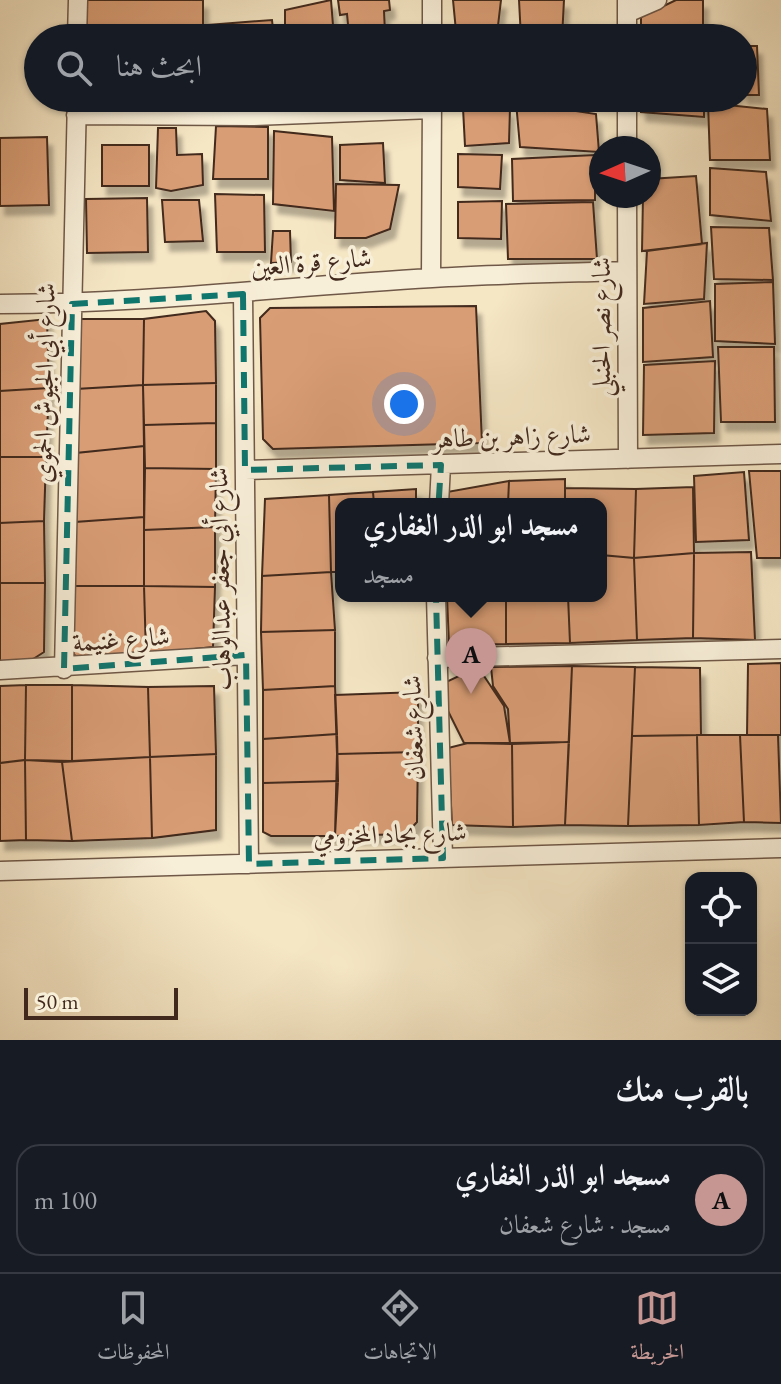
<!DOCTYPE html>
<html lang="ar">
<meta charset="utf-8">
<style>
body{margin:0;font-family:"EB Garamond",Amiri,serif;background:#242831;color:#f1f3f6;direction:rtl}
.controls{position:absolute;right:24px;bottom:24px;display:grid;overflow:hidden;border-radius:16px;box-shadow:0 2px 6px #0004}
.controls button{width:72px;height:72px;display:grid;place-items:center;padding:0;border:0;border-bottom:2px solid #363941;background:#171b24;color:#f1f3f6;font:40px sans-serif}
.compass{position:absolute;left:589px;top:136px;width:72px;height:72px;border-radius:50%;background:#171b24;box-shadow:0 2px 6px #0004;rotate:267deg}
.scale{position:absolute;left:24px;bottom:20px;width:154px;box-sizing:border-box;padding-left:8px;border:4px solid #42291d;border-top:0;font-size:22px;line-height:28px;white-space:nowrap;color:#42291d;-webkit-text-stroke:6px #f8efd9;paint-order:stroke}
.you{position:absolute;left:404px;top:404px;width:28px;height:28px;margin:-20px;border:6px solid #fff;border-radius:50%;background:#1a73e8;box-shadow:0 0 0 12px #1a73e833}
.badge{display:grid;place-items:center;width:52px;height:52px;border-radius:50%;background:#c59692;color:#111;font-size:26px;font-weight:700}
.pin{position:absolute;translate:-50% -66px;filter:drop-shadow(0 2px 4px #0008)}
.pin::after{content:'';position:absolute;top:42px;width:28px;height:24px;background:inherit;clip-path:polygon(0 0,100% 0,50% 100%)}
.popup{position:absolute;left:335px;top:498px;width:272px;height:104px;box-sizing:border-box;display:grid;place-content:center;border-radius:16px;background:#171b24;filter:drop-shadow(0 2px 6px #0005);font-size:26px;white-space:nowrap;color:#9ea1a6}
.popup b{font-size:30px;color:#f1f3f6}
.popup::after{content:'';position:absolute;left:50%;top:100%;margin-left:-16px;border:16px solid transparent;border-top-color:#171b24}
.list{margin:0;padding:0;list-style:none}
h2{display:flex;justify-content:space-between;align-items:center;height:104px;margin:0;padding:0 32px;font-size:34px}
h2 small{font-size:26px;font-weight:400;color:#9ea1a6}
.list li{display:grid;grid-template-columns:52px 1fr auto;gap:24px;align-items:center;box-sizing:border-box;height:112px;margin:0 16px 16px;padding:0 16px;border:2px solid #363941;border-radius:24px}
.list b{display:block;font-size:30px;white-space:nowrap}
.list p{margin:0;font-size:26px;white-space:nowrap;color:#9ea1a6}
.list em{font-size:26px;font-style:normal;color:#9ea1a6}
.icon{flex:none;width:44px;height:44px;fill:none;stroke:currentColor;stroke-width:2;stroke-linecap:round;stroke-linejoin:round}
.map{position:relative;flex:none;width:781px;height:1040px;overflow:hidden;direction:ltr}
.search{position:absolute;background:#171b24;box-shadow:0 2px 6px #0004;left:24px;right:24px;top:24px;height:88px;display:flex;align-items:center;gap:20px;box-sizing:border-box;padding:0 28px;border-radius:44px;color:#9ea1a6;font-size:30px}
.sheet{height:232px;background:#171b24}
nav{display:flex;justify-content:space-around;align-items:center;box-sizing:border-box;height:112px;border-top:2px solid #363941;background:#171b24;font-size:22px;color:#9ea1a6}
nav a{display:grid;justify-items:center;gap:4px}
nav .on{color:#c59692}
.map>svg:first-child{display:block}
.building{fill:#d99d74;stroke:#42291d;stroke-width:2;filter:url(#shadow)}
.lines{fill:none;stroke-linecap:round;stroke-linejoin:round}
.street-casing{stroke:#6f5847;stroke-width:21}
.street{stroke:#f8efd9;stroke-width:18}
.marked{fill:none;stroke:#0f766e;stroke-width:6;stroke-dasharray:16 10;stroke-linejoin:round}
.labels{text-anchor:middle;stroke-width:7;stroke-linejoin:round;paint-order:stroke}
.street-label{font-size:26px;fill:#42291d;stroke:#f8efd9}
</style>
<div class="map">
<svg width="781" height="1040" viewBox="0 0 781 1040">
<defs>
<filter id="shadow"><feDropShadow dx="5" dy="9" stdDeviation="2" flood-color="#0004"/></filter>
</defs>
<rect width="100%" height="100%" fill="#f5e6c4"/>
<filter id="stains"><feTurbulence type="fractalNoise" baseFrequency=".0025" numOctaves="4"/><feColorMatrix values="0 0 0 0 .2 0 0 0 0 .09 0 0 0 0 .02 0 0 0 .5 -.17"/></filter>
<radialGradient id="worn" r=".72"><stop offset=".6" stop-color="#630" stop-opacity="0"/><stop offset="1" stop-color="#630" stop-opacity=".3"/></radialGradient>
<!-- building -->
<path class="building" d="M78,0H203V38H80Z
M331,0L334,38H285V10Z
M338,0H389L390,10L384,11L385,32L349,35L347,14L340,15Z
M453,0H501L497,34L456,31Z
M519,0H564L562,38H521Z
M676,0H703V38H641V17Z
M272,20L274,38H208V25Z
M743,46H757L759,95H743Z
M641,98H704V117L641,112Z
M516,102L596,114L599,152L520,147Z
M708,103L767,109L770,160H710Z
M463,108H510L509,143L465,146Z
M216,126L268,127V179H213Z
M158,128H176L177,155L202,154L203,185L171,191L156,188Z
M274,131L332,137L334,211L273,204Z
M47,137L49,205L0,206V138Z
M383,143L385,183L340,180V145Z
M102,145H149V186H102Z
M458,154L502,155L500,189L458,187Z
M595,155V200L513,201L512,159Z
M710,168L766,172L771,221L710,215Z
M696,176L702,244L642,251L643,196H649V179Z
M336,184L399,185L390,229L366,238H335Z
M215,194L264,195L265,252H217Z
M147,198L148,252L87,253L86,199Z
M162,200H199L203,241L165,242Z
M502,201L501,239L458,238V202Z
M593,202L597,259H508L506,204Z
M711,227L769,228L773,280L714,279Z
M273,231H290L291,262L271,263Z
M707,243L704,299L644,304L647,251Z
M773,282L775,344L715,341V284Z
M710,301L713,357L643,362V308Z
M476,306L482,443L273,449L263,439L260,318L270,308Z
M206,311L215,321L216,383L143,385L144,319Z
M47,319L49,388L0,391V324Z
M77,319H144L143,385L76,389Z
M718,347H774L775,422H721Z
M715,361L714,433L643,435L644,365Z
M216,383V423L144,425L143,385Z
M143,385L144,446L76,453V389Z
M49,388L46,457H0V391Z
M216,423V469L145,468L144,425Z
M144,446V517L75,522L76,453Z
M0,457H46L44,521L0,523Z
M145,468L216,469L215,527L144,530Z
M749,471H781V558H757Z
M744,472L749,540L696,542L694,476Z
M565,479V504H508L509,481Z
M509,481L508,504H447V492Z
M693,487L694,553L634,558L636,489Z
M565,488L636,489L634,558L601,555V504H565Z
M416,489V504H374L373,492Z
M373,492L374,504H341V572H331L329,495Z
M329,495L331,572L262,576L265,499Z
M144,517V586H72L75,522Z
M44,521L45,583H0V523Z
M215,527V587L144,586V530Z
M751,552L755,640L693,638L694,553Z
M694,553L693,638L637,640L634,558Z
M601,555L634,558L637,640L570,643L568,596H601Z
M331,572L335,630L261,632L262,576Z
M0,583H45L44,652L30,661H0Z
M72,586H144L146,654L78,658L71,652Z
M144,586L215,587L213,647L146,654Z
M447,596H506V644L449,645Z
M506,596H568L570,643L506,644Z
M335,630V686L263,690L261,632Z
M781,663V735H747L748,664Z
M572,666L635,667L628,826L565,825Z
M572,666L569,742L510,743L508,709L493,686L491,667Z
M478,667L504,706L510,743H464L447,709L446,682Z
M635,667L700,668L701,735L632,736Z
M26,685L25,760L0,763V686Z
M26,685H72V761L25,760Z
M72,685L148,687L150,757L72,761Z
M214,686L216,754L150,757L148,687Z
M335,686L337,734L263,739V690Z
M418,692V752L337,754L335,695Z
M337,734L338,781L263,783V739Z
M697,735L699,825L628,826L632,736Z
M697,735H740L744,822L699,825Z
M740,735H778L781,823L744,822Z
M569,742L565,825L513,827L512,744Z
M468,743L512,744L513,827L452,825L448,748Z
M418,752L417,822L406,834L335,836L337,754Z
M216,754V830L152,838L150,757Z
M150,757L152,838L72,841L62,762Z
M25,760L26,840L0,841V763Z
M25,760L62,762L72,841L26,840Z
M338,781L335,836H271L263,832V783Z"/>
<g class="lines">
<!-- street casing -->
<g class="street-casing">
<path id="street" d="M627,0V38
M627,13L657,0
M77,38L78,0
M432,38V0
M627,98V148
M76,115L254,116L432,109
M627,196L628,459
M431,278L432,98
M243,294L249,864
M0,304C145,304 288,286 432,278C497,274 562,273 627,271
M245,470L781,454
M439,504L441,465
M436,596L443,858
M437,658L781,649
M64,669L77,98
M0,670L246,655
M0,871L781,848"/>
</g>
<!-- street -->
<use href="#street" class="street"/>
</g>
<!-- marked area -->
<path class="marked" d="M243,294L245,470L441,465L435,560L443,858L249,864L246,655L64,669L72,304Z"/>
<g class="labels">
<!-- street labels -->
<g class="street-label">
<text transform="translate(311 262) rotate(-5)" y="9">شارع قرة العين</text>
<text transform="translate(601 327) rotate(-90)" y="9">شارع نصر الحنبلي</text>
<text transform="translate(44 383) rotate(-89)" y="9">شارع أبي الجيوش الحموي</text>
<text transform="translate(512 436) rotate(-2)" y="9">شارع زاهر بن طاهر</text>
<text transform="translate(220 579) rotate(-91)" y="9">شارع أبي جعفر عبدالوهاب</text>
<text transform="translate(121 639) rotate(-4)" y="9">شارع غنيمة</text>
<text transform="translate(413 728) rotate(-92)" y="9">شارع شعفان</text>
<text transform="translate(390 834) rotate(-2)" y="9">شارع بجاد المخزومي</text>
</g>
</g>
<rect width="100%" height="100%" filter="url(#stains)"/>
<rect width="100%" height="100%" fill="url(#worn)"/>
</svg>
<div class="controls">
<button><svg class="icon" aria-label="locate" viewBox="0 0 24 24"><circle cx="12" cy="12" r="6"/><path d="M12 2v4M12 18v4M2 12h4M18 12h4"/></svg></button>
<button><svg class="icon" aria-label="layers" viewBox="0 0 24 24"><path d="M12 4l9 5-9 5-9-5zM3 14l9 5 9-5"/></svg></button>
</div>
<svg class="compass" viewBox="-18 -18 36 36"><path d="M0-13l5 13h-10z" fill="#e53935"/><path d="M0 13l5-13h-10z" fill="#9ea1a6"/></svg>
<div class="scale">50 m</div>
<div class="you"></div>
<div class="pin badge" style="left:471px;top:694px">A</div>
<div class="popup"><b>مسجد ابو الذر الغفاري</b>مسجد</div>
<div class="search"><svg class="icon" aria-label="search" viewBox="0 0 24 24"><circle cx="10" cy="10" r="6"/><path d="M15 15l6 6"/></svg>ابحث هنا</div>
</div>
<section class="sheet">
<h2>بالقرب منك<small></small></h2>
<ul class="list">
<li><span class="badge">A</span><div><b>مسجد ابو الذر الغفاري</b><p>مسجد · شارع شعفان</p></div><em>100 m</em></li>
</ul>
</section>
<nav>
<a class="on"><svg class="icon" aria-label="map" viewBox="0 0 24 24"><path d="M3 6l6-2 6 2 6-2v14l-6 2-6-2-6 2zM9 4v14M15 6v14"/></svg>الخريطة</a>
<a><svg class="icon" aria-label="directions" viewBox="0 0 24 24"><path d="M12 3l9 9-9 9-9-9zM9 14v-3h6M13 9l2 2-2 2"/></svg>الاتجاهات</a>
<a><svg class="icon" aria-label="saved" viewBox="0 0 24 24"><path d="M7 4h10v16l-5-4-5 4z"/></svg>المحفوظات</a>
</nav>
